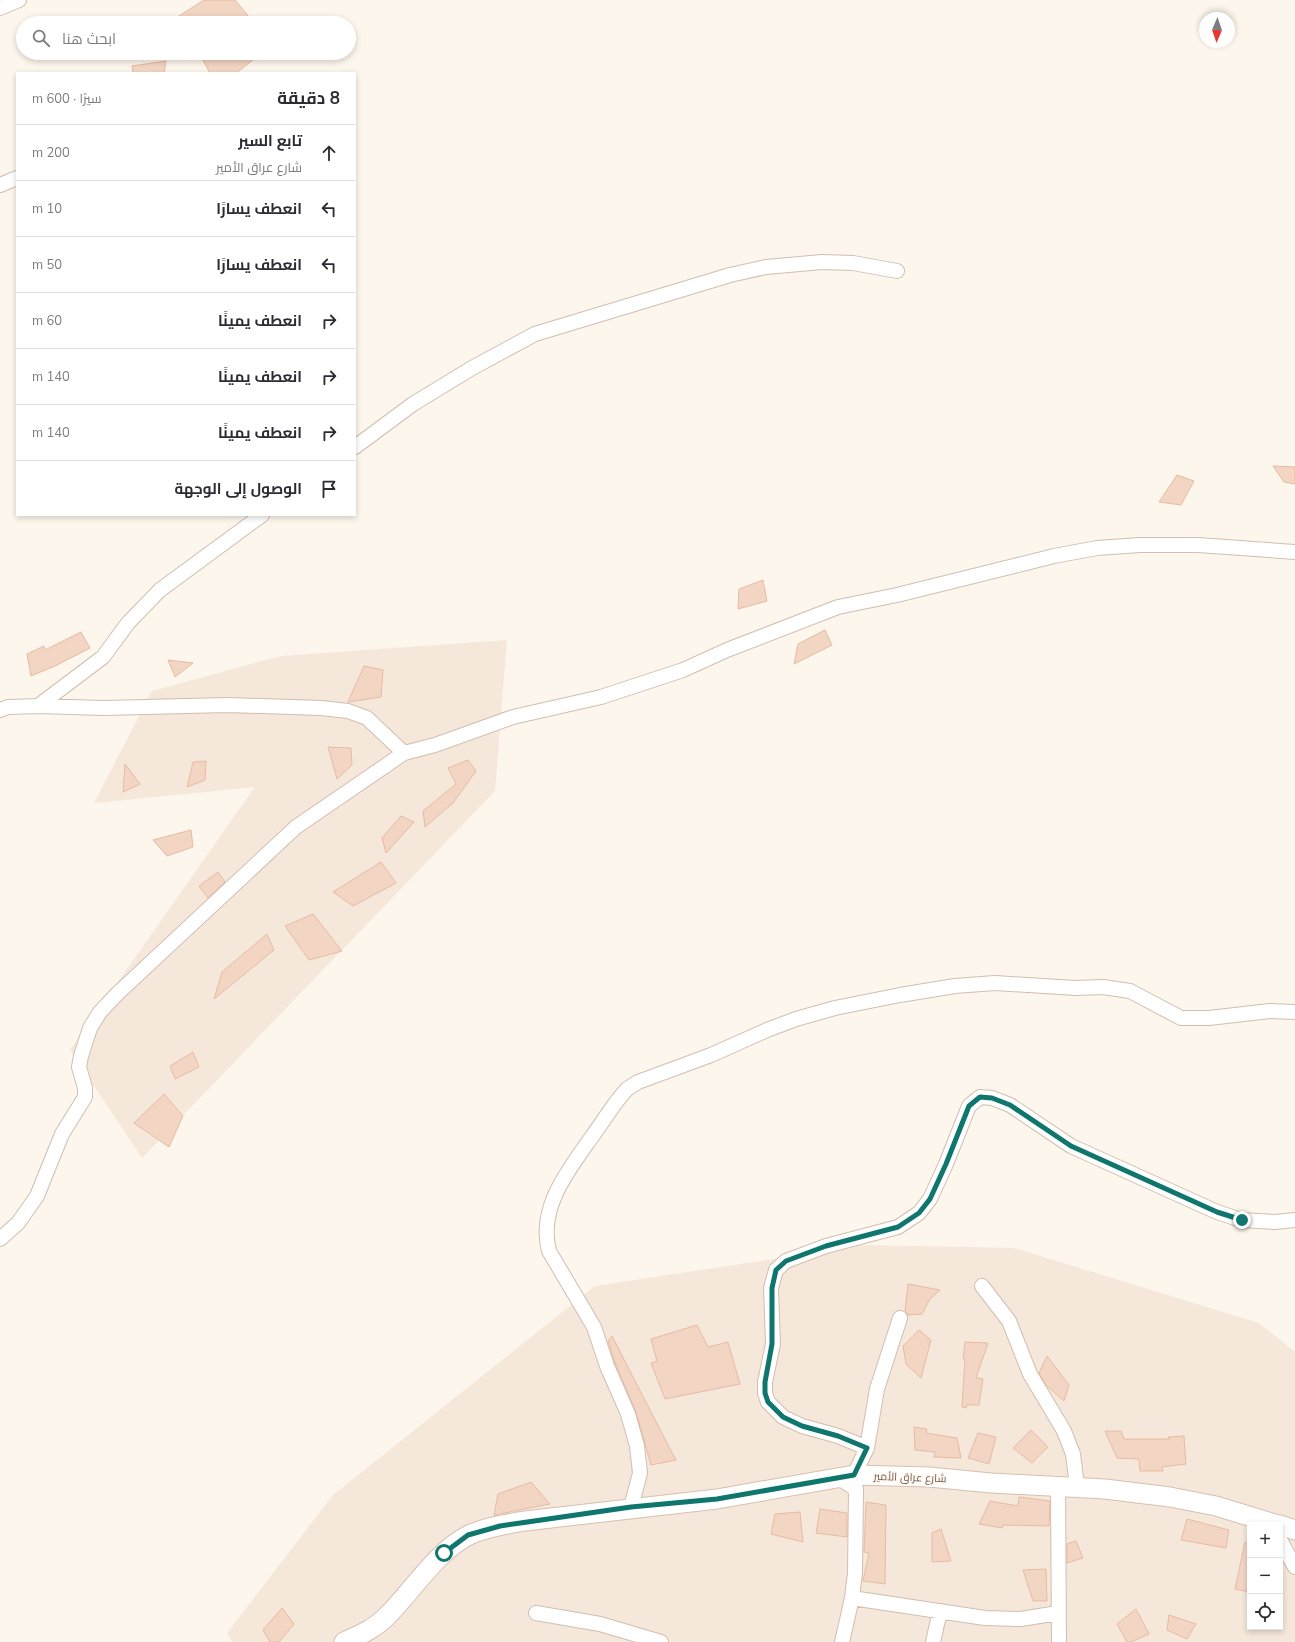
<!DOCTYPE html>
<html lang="ar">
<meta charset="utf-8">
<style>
body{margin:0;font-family:"Nunito Sans",Cairo,sans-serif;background:#f7f7f7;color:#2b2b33;direction:rtl}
.controls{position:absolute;right:12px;bottom:12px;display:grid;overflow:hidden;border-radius:0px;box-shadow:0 2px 6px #0003}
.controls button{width:36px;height:36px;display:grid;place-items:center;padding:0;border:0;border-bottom:1px solid #e1e1e2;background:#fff;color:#2b2b33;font:20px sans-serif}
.compass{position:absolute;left:1199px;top:12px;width:36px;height:36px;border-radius:50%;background:#fff;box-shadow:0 2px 6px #0003;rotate:182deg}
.stop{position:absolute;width:12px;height:12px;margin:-9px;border:3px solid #0f766e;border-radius:50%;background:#fff}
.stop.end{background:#0f766e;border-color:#fff;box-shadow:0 1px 4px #0008}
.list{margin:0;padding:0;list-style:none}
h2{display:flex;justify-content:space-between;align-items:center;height:52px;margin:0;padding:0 16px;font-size:17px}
h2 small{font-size:13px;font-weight:400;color:#7c7c81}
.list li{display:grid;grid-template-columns:26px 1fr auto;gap:12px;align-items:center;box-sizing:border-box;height:56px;padding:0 16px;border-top:1px solid #e1e1e2}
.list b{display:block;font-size:15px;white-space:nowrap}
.list p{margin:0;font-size:13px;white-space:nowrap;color:#7c7c81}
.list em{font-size:13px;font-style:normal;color:#7c7c81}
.icon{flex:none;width:22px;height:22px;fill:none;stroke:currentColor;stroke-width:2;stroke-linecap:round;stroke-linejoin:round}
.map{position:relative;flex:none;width:1295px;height:1642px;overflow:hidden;direction:ltr}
.search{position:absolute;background:#fff;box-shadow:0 2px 6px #0003;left:16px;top:16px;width:340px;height:44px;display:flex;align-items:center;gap:10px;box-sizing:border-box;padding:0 14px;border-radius:22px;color:#7c7c81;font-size:15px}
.panel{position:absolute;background:#fff;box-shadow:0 2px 6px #0003;left:16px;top:72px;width:340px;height:444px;border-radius:0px;direction:rtl}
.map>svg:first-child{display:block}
.residential{fill:#f5e8da;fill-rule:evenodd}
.building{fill:#f3d5c3;stroke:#e6bba3}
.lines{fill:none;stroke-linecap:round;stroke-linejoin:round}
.minor-casing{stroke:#d1beb0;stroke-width:16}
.secondary-casing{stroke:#d6c0b0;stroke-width:21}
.minor{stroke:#fff;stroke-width:14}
.secondary{stroke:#fff;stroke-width:19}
.route{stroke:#0f766e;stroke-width:5}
.labels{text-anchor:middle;stroke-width:3.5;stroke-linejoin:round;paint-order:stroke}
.street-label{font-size:11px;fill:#7a5c4d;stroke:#fffaf3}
</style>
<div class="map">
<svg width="1295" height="1642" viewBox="0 0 1295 1642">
<rect width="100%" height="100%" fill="#fdf6ec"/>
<!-- residential -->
<path class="residential" d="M507,640L495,791L142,1158L70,1050L255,787L94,803L152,691L281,656Z
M866,1245L1014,1248L1259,1323L1295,1352V1642H232L227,1633L333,1495L595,1286ZM1250,1525H1280V1627H1250Z"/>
<!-- building -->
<path class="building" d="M204,0H235L254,23H168Z
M199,53H262L236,73H210Z
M166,61L164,73H133L132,66Z
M1273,466L1295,467V484L1284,482Z
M1177,475L1194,481L1181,505L1159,502Z
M763,580L767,601L738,609L739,589Z
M825,630L832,645L794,664L798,644Z
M81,632L90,648L55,666L31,676L27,654L44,646L45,650Z
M168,660L193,663L175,677Z
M364,666L383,670L381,697L348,702Z
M328,747L351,748L352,765L337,779Z
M468,760L476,771L453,803L425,827L423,811L456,784L448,768Z
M206,761L205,780L187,787L193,762Z
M125,764L140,784L123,792Z
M401,816L414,822L386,853L382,838Z
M191,830L193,847L167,856L153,840Z
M381,862L396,883L353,906L333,892Z
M218,872L225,882L208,898L199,886Z
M313,914L342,951L309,960L285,926Z
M267,934L274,950L214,999L222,972Z
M193,1052L199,1067L175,1079L170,1066Z
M164,1094L183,1116L169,1147L134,1123Z
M908,1284L940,1290L930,1299L922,1314L908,1315L905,1311Z
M697,1325L708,1347L728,1342L740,1384L665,1399L651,1363L657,1361L651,1339Z
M919,1330L931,1340L921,1378L906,1364L903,1346Z
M612,1336L668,1445L676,1460L651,1465L636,1412L615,1363L608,1341Z
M965,1342L988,1343L976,1378L983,1379L979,1405H967L966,1408L962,1407L965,1359H963Z
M1047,1356L1069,1385L1064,1401L1046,1385L1039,1373Z
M914,1427L927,1429L926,1433L957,1438L961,1458L934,1457L935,1452L915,1450Z
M1031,1430L1048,1447L1032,1463L1013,1448Z
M1105,1431H1121L1124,1439H1169L1168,1437L1184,1436L1186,1464L1162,1467L1163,1471H1140L1139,1459L1117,1458Z
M978,1433L996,1437L989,1464L968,1458Z
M531,1482L550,1504L494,1515L498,1494Z
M1019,1497L1050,1501L1049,1526L1003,1525L1002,1528L979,1524L990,1501L1018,1506Z
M866,1502L886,1505L885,1584L863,1581L869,1553L864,1552Z
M820,1509L847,1513V1537L816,1533Z
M800,1512L803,1542L771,1534L775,1514Z
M1187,1519L1229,1530L1226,1548L1181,1540Z
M941,1529L951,1561L932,1562V1533Z
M1076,1541L1083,1558L1067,1563V1544Z
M1245,1542L1250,1543V1592L1235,1589Z
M1046,1569L1047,1601H1033L1023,1570Z
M282,1608L294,1624L279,1642H270L263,1630Z
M1136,1609L1149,1634L1131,1642H1127L1117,1624Z
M1169,1615L1196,1624L1187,1639L1167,1630Z"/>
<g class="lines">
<!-- minor casing -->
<g class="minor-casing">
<path id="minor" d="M0,8L19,0
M0,185L17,178
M355,447L413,404L472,368L535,334L730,275L766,267L822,262L853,263L897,271
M38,706L103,657L128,623L160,590L262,515
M0,710L8,707L38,706L104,708L228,705L321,708L348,711L367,718L404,753
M0,1239L18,1223L37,1196L62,1134L85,1097V1088L79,1067L81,1056L90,1028L100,1012L117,994L296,827L404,753L435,745L513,717L601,697L683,670L727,650L838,607L897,595L1054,556L1097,548L1140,545H1198L1295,552
M982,1286L1009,1321L1030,1374L1064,1431L1073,1454L1077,1486
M867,1448L838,1436L802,1426L783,1417L768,1402L765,1393V1382L773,1344L771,1288L776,1270L786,1261L826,1246L898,1227L919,1213L930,1199L946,1164L969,1106L980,1097L992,1098L1010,1105L1071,1146L1217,1212L1241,1220L1275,1222L1295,1220
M854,1475L867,1448L877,1389L900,1318
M839,1478L856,1489L855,1573L852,1598L842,1642
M1058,1486L1059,1642
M631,1507L640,1473L637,1446L628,1414L607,1366L594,1327L549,1251C538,1208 567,1172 591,1138C603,1122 613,1104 627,1089L638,1082L711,1055L767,1030L796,1019L835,1008L900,995L955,986L995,983L1076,988L1103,987L1130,991L1181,1018H1209L1270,1011L1295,1012
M1280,1540L1295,1567
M852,1598L985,1618L1021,1619L1058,1613
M536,1613L600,1624L661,1642
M933,1642L940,1611"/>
</g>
<!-- secondary casing -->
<g class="secondary-casing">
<path id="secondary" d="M1280,1525L1295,1530
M344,1642C360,1635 376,1628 388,1615C413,1590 437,1551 469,1535C486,1527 507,1524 525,1521L717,1499L854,1475L929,1477L991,1483L1105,1489L1170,1497L1216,1506L1278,1525"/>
</g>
<!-- minor -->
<use href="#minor" class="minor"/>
<!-- secondary -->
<use href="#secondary" class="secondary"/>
</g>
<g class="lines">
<!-- route -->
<path class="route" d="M444,1553L468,1535L500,1526L631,1507L717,1499L854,1475L867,1448L838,1436L802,1426L783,1417L768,1402L765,1393V1382L772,1344V1288L776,1270L786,1261L826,1246L898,1227L919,1213L930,1199L946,1164L969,1106L980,1097L992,1098L1010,1105L1071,1146L1217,1212L1242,1220"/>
</g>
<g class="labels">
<!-- street labels -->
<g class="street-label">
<text transform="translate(910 1477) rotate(2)" y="4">شارع عراق الأمير</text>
</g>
</g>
</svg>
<div class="controls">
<button>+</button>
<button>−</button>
<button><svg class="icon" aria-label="locate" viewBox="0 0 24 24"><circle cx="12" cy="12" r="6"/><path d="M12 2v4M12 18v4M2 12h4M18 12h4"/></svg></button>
</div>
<svg class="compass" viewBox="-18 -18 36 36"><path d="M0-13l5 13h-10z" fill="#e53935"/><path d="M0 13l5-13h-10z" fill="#7c7c81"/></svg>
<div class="stop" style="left:444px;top:1553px"></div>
<div class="stop end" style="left:1242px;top:1220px"></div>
<div class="search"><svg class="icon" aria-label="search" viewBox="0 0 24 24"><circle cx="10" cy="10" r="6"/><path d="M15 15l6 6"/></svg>ابحث هنا</div>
<section class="panel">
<h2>8 دقيقة<small>سيرًا · 600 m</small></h2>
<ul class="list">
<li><svg class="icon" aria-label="ahead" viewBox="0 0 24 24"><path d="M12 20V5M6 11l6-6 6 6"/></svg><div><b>تابع السير</b><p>شارع عراق الأمير</p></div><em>200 m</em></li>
<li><svg class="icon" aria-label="left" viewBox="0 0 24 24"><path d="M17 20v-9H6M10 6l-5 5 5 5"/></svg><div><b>انعطف يسارًا</b></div><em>10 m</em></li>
<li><svg class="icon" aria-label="left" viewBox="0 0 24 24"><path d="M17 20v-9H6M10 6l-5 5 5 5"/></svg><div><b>انعطف يسارًا</b></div><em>50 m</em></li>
<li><svg class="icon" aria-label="right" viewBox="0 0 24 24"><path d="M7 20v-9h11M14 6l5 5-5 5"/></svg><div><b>انعطف يمينًا</b></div><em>60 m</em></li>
<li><svg class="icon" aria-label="right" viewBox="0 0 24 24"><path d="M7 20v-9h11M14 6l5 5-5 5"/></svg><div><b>انعطف يمينًا</b></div><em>140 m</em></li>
<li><svg class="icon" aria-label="right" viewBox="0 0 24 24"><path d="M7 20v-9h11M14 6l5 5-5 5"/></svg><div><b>انعطف يمينًا</b></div><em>140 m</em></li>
<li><svg class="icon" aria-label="arrive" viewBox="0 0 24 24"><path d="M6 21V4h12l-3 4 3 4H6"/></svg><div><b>الوصول إلى الوجهة</b></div></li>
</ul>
</section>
</div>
